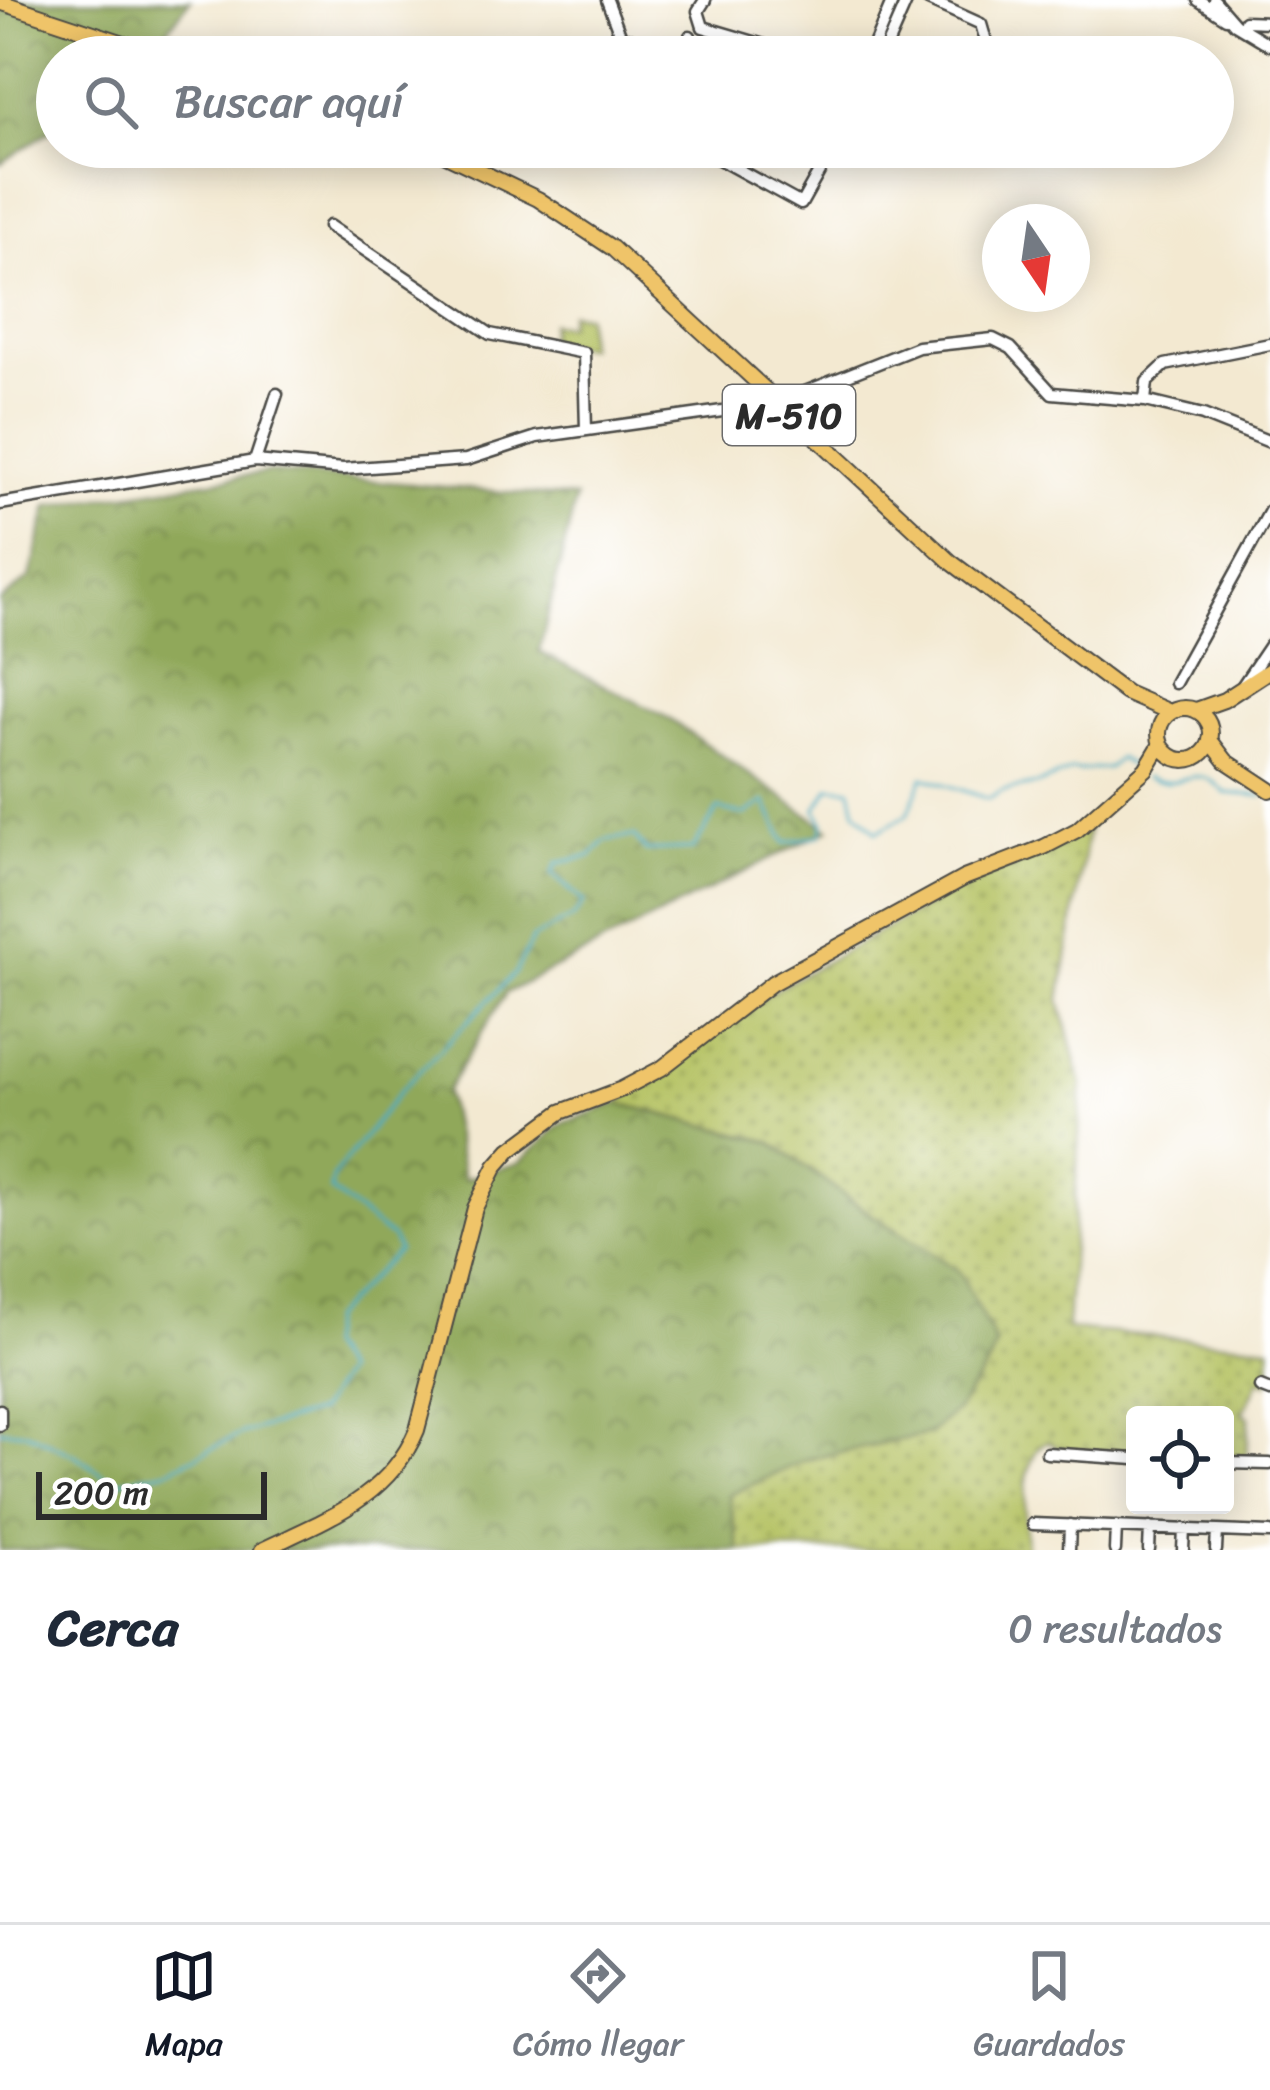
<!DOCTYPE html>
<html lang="es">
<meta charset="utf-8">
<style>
body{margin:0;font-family:Sriracha,sans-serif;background:#f2f2f3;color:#1f2937}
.controls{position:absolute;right:36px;bottom:36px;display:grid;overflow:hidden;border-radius:12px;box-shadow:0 6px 30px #0003}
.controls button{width:108px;height:108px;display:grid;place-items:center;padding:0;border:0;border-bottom:3px solid #e0e1e3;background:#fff;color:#1f2937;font:60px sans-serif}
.compass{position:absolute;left:982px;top:204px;width:108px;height:108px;border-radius:50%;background:#fff;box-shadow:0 6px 30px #0003;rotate:167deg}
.scale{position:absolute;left:36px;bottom:30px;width:231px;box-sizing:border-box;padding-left:12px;border:6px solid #2b2b2b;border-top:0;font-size:33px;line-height:42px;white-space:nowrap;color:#2b2b2b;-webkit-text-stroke:9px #fff;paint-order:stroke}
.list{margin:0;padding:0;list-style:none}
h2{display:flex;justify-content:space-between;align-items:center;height:156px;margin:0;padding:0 48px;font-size:51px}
h2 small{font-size:39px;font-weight:400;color:#747a83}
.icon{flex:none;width:66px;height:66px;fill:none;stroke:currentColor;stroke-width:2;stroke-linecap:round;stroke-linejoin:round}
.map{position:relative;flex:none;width:1270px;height:1550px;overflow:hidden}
.search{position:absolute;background:#fff;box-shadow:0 6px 30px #0003;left:36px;right:36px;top:36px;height:132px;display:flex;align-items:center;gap:30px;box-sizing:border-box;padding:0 42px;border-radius:66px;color:#747a83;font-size:45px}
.sheet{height:372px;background:#fff}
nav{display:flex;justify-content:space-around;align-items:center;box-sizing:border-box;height:168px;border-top:3px solid #e0e1e3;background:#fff;font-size:33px;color:#747a83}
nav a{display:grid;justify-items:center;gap:6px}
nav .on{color:#111827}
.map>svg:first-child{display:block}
.grass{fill:url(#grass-dots);stroke:#707648;stroke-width:3}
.forest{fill:url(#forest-crowns);stroke:#5e6a42;stroke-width:3}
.pitch{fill:#b5c264;stroke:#707648;stroke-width:3}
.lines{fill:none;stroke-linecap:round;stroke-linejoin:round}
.stream{stroke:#42abc2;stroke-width:3}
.minor-casing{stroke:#494844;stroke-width:15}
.major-casing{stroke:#494844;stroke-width:18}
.minor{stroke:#fff;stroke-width:10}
.major{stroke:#efc469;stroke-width:14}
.labels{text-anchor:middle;stroke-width:9;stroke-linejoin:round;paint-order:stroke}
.shield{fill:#fff;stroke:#6b6b6b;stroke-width:3}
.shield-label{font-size:36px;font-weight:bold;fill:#2b2b2b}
</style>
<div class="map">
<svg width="1270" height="1550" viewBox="0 0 1270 1550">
<defs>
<pattern id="grass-dots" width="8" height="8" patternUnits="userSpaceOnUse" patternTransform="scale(3)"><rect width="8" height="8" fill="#b5c264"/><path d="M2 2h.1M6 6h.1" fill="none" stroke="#939e53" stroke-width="1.8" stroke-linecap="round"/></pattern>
<pattern id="forest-crowns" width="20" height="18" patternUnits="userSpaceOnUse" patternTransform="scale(3)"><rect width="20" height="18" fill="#90a85a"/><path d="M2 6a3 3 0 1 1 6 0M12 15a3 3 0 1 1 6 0" fill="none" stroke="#76894b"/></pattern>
</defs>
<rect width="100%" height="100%" fill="#fff"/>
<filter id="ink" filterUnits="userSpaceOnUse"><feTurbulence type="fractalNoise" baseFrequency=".00833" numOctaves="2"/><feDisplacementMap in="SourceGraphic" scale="24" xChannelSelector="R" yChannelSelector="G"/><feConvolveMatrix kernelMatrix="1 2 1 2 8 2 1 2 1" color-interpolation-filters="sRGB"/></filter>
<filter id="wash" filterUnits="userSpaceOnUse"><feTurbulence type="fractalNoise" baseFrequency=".004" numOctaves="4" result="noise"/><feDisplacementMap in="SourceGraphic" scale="48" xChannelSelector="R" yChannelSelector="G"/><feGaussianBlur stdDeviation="2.7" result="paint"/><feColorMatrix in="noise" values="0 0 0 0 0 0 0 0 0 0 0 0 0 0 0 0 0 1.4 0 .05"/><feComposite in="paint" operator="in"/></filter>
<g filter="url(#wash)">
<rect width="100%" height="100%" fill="#f3e9d1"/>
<!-- grass -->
<path class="grass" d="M1088,830L1060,1000L1082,1085L1067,1329L1270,1346V1378L1268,1383L1259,1380L1243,1413L1249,1417L1247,1457L1225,1456V1415H1135V1453L1060,1450L1048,1441C1019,1453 1025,1522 1026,1550H739L729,1495L808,1459L929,1434L957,1410L990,1361L959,1271L867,1212L771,1142L618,1103L771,992L972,881Z"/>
<!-- forest -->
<path class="forest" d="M0,0H190L147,57H57V126L0,164Z
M269,472L576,498L539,652L666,717L829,829L506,993L446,1091L464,1179L519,1163L561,1124L618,1103L771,1142L867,1212L959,1271L996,1344L990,1361L957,1410L929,1434L808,1459L729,1495L739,1550H0V601L30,578L48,506Z"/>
<!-- pitch -->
<path class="pitch" d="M570,313L586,315L587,347L547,342L551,323L567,326Z"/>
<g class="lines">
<!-- stream -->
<path class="stream" d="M1146,777C1183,795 1191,756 1226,793L1263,796
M0,1430L26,1432L75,1455L114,1482L166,1471L243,1433L318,1412L344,1372L326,1347L330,1319L398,1250L392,1238L331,1191L332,1178L401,1090L515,973L533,938L574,917L584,902L552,874L557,863L591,856L606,840L634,836L646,851L693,849L718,809L745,815L765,801L785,843L821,835L824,823L816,809L830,787L851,789L856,811L877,832L908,814L923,777L989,799L1002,791L1038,784L1071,771L1108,768L1119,758L1134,768"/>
</g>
</g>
<g filter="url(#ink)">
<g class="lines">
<!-- minor casing -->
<g class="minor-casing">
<path id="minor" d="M607,0L621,37L637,40
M705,0L698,11L703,27L805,57
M928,0L981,24L986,41L979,57
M1198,0L1226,18
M1214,0L1235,24L1270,45
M1245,21L1270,22
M690,57V36
M869,57L893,0
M882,57L907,0
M697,147L801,204L833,147
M329,226L490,334L584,353L586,430
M790,398L918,347L993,339L1011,348L1052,393L1145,401L1203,415L1270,442
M1145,401L1147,382L1165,365L1270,344
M255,461L277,394
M0,504L255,461L343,469L466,460L537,437L758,406
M1175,683L1270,511
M1243,685L1270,645
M1260,1387L1270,1391
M0,1410V1425
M1047,1453L1135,1459
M1225,1463L1270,1464
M1033,1524L1270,1533
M1069,1550L1070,1525
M1115,1550L1116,1527
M1149,1550L1150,1528
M1183,1550L1184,1529
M1216,1550L1217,1531"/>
</g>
<!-- major casing -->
<g class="major-casing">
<path id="major" d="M0,2L166,57
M429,147L538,199L612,248L951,562L1126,693L1170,712
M1159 734a26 26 0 1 1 52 0a26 26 0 1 1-52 0Z
M1196,710L1224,700L1270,670
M1210,740L1226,761L1270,790
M262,1550C324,1520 388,1499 417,1430L475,1208L496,1166L510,1150L561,1112L622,1089L662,1068L772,983L964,878L1044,847L1077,830L1146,769L1161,744"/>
</g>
<!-- minor -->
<use href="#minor" class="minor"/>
<!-- major -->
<use href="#major" class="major"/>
</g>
</g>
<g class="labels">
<!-- shield labels -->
<rect class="shield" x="723" y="385" width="132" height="60" rx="9"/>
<g class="shield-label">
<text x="789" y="428">M-510</text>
</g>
</g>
</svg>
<div class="controls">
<button><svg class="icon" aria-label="locate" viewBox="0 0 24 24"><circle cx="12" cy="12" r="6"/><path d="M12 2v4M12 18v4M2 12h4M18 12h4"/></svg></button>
</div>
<svg class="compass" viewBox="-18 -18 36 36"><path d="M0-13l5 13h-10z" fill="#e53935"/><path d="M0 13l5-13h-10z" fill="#747a83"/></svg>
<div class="scale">200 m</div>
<div class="search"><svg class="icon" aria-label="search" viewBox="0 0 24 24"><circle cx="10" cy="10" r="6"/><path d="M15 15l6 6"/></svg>Buscar aquí</div>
</div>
<section class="sheet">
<h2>Cerca<small>0 resultados</small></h2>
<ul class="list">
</ul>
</section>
<nav>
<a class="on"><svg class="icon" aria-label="map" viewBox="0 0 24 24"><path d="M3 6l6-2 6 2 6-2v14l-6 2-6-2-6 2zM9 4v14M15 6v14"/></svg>Mapa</a>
<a><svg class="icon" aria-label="directions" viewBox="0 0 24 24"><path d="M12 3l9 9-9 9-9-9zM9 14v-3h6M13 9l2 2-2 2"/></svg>Cómo llegar</a>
<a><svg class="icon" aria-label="saved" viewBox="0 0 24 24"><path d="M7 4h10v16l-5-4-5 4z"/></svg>Guardados</a>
</nav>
